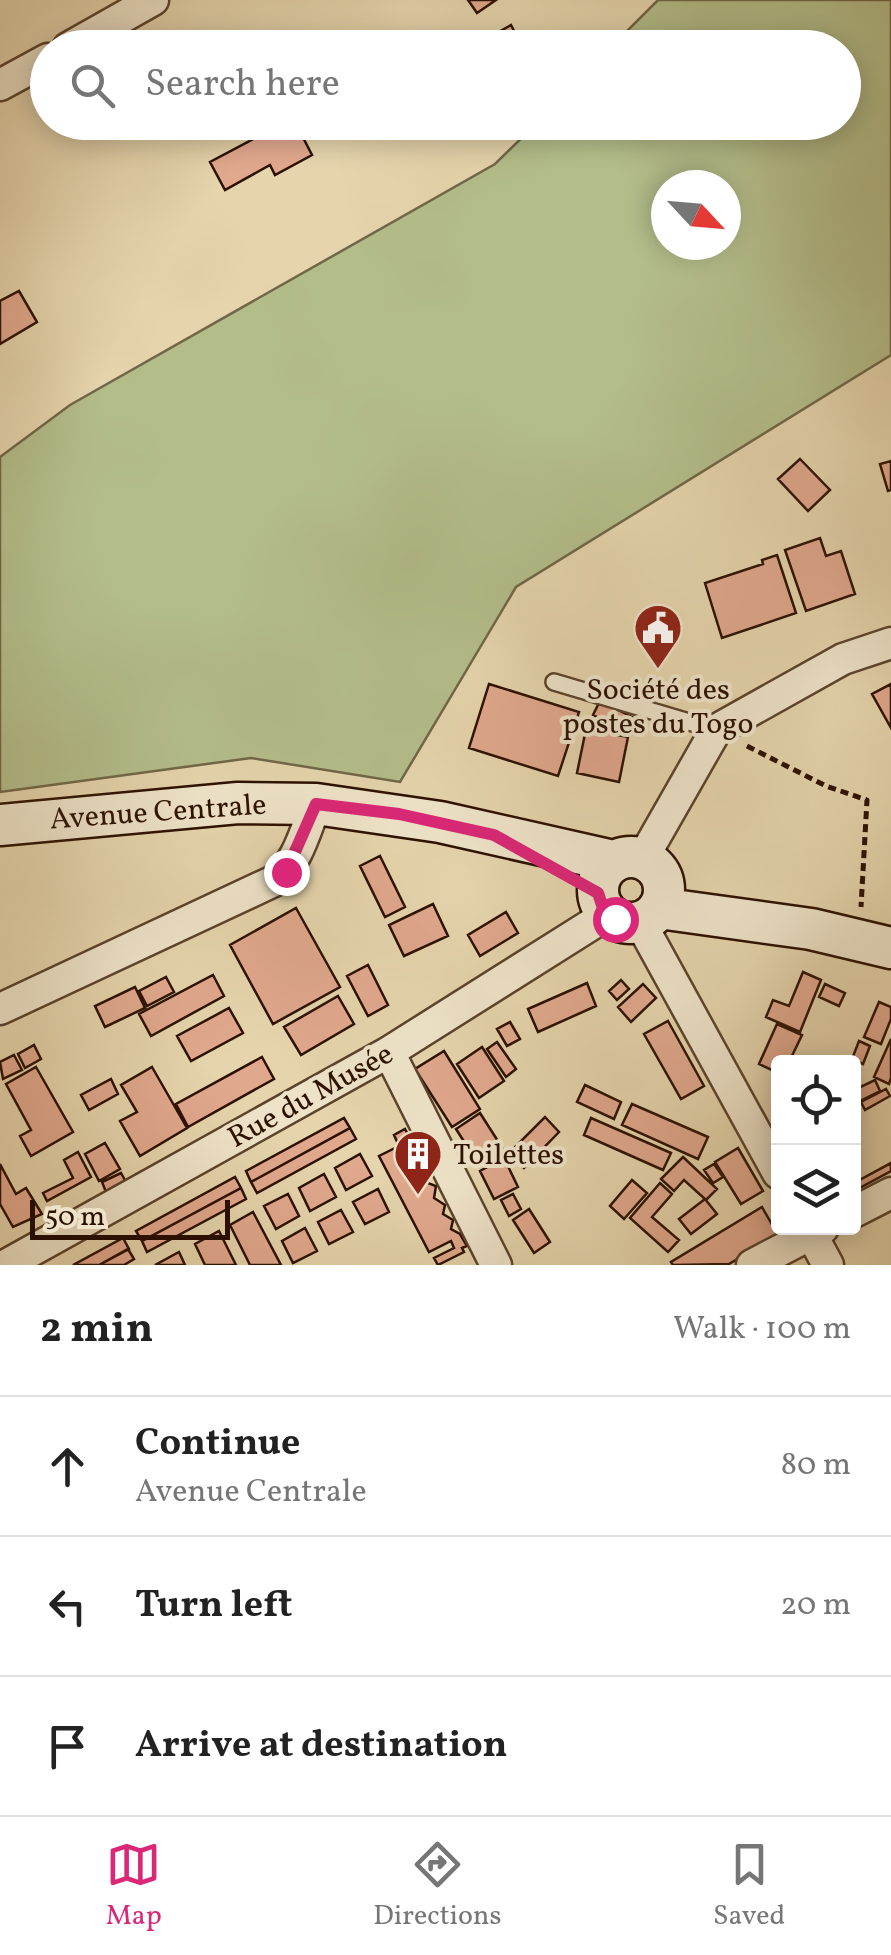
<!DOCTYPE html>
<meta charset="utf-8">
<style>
body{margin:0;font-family:Vollkorn,serif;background:#f6f6f6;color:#222}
.controls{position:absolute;right:30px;bottom:30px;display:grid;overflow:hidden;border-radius:10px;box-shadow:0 5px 25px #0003}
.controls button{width:90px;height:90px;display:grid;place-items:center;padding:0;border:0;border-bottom:2px solid #e0e0e0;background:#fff;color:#222;font:50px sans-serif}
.compass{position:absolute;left:651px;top:170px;width:90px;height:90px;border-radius:50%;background:#fff;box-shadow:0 5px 25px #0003;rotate:116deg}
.scale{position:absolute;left:30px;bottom:25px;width:200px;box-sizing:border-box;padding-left:10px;border:5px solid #2c1100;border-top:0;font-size:28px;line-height:35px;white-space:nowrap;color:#2c1100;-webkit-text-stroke:8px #eee3c9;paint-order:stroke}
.stop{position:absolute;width:30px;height:30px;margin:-22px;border:8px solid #db2777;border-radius:50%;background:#fff}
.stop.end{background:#db2777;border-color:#fff;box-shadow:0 2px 10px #0008}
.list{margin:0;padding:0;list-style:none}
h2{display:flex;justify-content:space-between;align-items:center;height:130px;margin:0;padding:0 40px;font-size:42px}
h2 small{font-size:32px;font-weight:400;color:#767676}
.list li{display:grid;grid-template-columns:65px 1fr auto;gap:30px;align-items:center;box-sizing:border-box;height:140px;padding:0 40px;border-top:2px solid #e0e0e0}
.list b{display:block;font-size:38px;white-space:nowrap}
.list p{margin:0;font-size:32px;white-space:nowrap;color:#767676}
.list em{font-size:32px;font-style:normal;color:#767676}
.icon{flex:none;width:55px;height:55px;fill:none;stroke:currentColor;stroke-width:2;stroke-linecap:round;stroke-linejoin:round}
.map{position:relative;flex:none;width:891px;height:1265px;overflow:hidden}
.search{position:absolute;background:#fff;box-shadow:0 5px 25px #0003;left:30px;right:30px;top:30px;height:110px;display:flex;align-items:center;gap:25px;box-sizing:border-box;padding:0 35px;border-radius:55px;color:#767676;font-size:38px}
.sheet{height:550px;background:#fff}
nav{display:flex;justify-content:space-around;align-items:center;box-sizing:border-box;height:140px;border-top:2px solid #e0e0e0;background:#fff;font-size:28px;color:#767676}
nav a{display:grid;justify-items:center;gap:5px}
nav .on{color:#db2777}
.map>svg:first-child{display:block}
.green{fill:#b3bd8a;stroke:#706745;stroke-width:2.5;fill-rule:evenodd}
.building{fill:#e0a88d;stroke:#2c1100;stroke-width:2.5}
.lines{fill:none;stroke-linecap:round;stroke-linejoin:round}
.lane-casing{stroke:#5a422b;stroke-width:20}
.street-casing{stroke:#5a422b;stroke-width:35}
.secondary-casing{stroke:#2c1100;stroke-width:45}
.path{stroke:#2c1100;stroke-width:5;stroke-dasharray:8 5;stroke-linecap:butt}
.lane{stroke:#eee3c9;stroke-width:15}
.street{stroke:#eee3c9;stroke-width:30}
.secondary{stroke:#eee3c9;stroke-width:40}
.route{stroke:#db2777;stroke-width:12}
.labels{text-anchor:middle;stroke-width:8;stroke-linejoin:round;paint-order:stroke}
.poi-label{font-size:30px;fill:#2c1100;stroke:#eee3c9}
.street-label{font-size:30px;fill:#2c1100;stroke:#eee3c9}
</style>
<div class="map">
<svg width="891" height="1265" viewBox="0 0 891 1265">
<rect width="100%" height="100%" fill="#e5d4ac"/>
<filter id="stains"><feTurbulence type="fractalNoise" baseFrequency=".002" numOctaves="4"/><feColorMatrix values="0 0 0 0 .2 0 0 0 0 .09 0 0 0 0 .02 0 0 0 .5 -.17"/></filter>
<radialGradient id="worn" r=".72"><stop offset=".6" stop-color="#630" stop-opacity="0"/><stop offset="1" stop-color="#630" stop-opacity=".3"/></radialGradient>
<!-- green -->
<path class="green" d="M658,0H891V355L516,587L400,782L251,758L0,792V457L70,405L495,164L537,123L844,122V48L611,47ZM666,185H726V245H666Z"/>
<!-- building -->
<path class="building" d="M468,0H496L477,13Z
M511,25L523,48H470Z
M255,122H295L312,155L275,175L270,165L225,190L210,162L255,138L249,126Z
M19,291L37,322L0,344V301Z
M800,459L830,490L808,511L778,479Z
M891,461V490L888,491L880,464Z
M820,538L826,556L841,551L855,594L806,611L785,550Z
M777,555L796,613L722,638L705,583L763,564L762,560Z
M489,684L579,712L558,776L469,748Z
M891,684V728L872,694Z
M600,701L638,720L632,734L593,715Z
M586,729L628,737L619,782L577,773Z
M380,856L405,907L385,917L360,866Z
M433,904L448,936L404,956L389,925Z
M296,908L340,987L273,1024L230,945Z
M506,912L518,933L480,956L468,935Z
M368,965L388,1005L368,1016L347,976Z
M803,972L821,980L800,1032L766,1017L773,1000L789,1006Z
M213,975L224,996L151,1036L139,1014Z
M166,977L174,992L147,1006L139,991Z
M621,980L629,989L617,1000L609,991Z
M587,983L596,1006L538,1032L528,1009Z
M643,984L656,998L631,1022L618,1007Z
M825,984L845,993L839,1006L819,997Z
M135,987L145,1008L105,1027L95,1006Z
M338,996L354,1024L301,1055L284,1027Z
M879,1002L891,1007V1019L881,1044L864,1037Z
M229,1008L243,1033L191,1061L177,1036Z
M668,1021L704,1086L681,1099L644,1034Z
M510,1022L520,1039L507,1046L497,1029Z
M777,1024L802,1035L789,1062H778V1073L759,1064Z
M891,1039V1078L889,1084L874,1077Z
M859,1041L870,1046L863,1064L852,1059Z
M497,1042L516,1069L506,1077L487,1049Z
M34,1045L41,1059L25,1068L18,1054Z
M482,1047L504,1081L479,1098L457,1064Z
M444,1051L480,1109L452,1127L415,1069Z
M14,1055L22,1070L3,1079L0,1062Z
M262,1057L274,1079L188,1127L176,1104Z
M36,1067L73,1132L31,1156L20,1136L31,1130L6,1084Z
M152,1067L187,1128L140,1156L120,1121L137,1112L121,1085Z
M111,1079L118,1094L89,1110L81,1095Z
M875,1080L880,1091L860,1101L854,1090Z
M585,1085L621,1102L614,1119L577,1102Z
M886,1089L890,1096L865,1110L861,1102Z
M632,1104L708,1137L698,1159L622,1125Z
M480,1113L503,1149L479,1165L456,1129Z
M545,1117L559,1132L524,1168L509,1153Z
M344,1118L350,1128L251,1182L246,1171Z
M591,1118L671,1153L663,1170L584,1135Z
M350,1128L356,1139L257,1193L251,1182Z
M405,1129L411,1140L410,1151L420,1155L418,1165L427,1170L425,1182L436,1186L434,1198L445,1205L443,1214L453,1220L451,1229L460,1234L467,1246L462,1248L464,1252L438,1265L434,1258L454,1248L451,1241L429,1252L379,1156L399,1146L394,1135Z
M105,1143L120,1169L99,1181L85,1154Z
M738,1148L763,1191L741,1204L715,1162Z
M78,1152L91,1177L47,1201L43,1193L73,1178L64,1160Z
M360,1154L372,1176L346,1190L335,1168Z
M683,1157L717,1189L706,1200L684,1180L674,1191L661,1179Z
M504,1158L518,1187L494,1199L480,1171Z
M891,1163V1171L854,1191V1183Z
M0,1164L16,1194L26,1188L42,1214L13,1227L0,1204Z
M714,1164L723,1177L713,1183L704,1170Z
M121,1173L126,1182L106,1192L102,1182Z
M324,1174L336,1197L310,1211L299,1188Z
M235,1177L241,1188L142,1241L136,1231Z
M632,1180L647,1193L624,1219L610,1206Z
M660,1183L672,1194L652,1217L679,1240L668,1252L630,1218Z
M241,1188L246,1199L147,1252L142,1241Z
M378,1189L389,1212L365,1224L353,1202Z
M288,1194L299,1216L276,1229L264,1206Z
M513,1194L521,1209L509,1216L501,1200Z
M705,1199L717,1214L691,1234L679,1219Z
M762,1207L778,1235L729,1264L673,1265L671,1262Z
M529,1209L550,1242L534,1253L513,1220Z
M341,1210L353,1232L329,1244L318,1222Z
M253,1212L281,1265H250L230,1225Z
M305,1228L317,1251L293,1263L282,1241Z
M219,1231L236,1265H205L195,1244Z
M123,1238L129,1249L99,1265H73Z
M128,1249L134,1259L124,1265H99Z
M179,1252L185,1265H155Z"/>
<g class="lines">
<!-- lane casing -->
<g class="lane-casing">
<path id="lane" d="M554,682L716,730"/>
</g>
<!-- street casing -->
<g class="street-casing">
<path id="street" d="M68,48L153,0
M0,85L48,59
M643,858L716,730L843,659L891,643
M640,922L778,1173
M0,1009L274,881C298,863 305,831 316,804
M389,1052L496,1265
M854,1212L891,1193
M808,1228L828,1265
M6,1265L389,1052L608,914
M752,1265L823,1228"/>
</g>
<!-- secondary casing -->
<g class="secondary-casing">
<path id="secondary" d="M0,825L238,803L316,804L440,822L613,861
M598 890a33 33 0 1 1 66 0a33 33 0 1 1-66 0Z
M659,908L811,929L891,948"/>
</g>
<!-- path -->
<path class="path" d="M747,746L826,786L867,800L861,907"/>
<!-- lane -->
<use href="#lane" class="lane"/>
<!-- street -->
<use href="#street" class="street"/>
<!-- secondary -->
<use href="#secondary" class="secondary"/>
</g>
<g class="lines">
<!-- route -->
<path class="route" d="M286,872L316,804L399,814L494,835L598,893L603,908L615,919"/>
</g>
<!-- icons -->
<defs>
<g id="civic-pin" transform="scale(2.5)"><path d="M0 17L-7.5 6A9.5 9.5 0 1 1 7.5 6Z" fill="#8f2418" stroke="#eee3c9"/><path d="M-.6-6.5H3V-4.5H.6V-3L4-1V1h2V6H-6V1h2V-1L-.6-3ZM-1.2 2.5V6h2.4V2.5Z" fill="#fff"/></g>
<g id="building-pin" transform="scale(2.5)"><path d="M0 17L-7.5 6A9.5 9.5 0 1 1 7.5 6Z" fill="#8f2418" stroke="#eee3c9"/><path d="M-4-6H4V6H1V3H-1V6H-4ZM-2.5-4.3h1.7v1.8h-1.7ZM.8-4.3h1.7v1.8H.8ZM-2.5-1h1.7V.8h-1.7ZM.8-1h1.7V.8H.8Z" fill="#fff"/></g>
</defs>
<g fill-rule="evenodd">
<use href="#civic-pin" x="658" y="628"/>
<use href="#building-pin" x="418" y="1154"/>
</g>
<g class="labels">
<!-- poi labels -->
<g class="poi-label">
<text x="658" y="699">Société des<tspan x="658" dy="34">postes du Togo</tspan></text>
<text x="453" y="1164" text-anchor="start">Toilettes</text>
</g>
<!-- street labels -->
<g class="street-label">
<text transform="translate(158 811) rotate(-4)" y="10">Avenue Centrale</text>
<text transform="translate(310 1095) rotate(-29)" y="10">Rue du Musée</text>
</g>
</g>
<rect width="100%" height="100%" filter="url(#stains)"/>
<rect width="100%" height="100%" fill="url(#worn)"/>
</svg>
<div class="controls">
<button><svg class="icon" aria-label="locate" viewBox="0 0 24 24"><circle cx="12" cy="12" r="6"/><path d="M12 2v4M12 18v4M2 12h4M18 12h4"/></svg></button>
<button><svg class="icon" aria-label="layers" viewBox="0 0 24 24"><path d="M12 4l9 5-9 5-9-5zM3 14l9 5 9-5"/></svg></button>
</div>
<svg class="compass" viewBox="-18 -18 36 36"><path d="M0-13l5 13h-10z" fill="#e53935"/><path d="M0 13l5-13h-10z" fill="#767676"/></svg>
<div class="scale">50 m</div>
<div class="stop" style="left:615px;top:919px"></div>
<div class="stop end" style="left:286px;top:872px"></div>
<div class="search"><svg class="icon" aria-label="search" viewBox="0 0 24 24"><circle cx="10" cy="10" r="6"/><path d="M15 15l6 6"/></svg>Search here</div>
</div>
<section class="sheet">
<h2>2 min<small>Walk · 100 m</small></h2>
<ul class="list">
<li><svg class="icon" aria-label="ahead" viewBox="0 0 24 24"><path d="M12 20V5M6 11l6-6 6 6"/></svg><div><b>Continue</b><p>Avenue Centrale</p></div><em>80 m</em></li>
<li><svg class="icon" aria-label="left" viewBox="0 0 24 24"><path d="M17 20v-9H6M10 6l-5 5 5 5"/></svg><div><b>Turn left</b></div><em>20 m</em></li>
<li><svg class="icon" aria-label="arrive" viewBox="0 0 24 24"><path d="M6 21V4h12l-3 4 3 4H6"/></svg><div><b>Arrive at destination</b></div></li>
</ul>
</section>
<nav>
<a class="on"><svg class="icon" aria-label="map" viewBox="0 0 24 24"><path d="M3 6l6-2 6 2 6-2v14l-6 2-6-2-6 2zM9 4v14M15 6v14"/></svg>Map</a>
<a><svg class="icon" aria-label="directions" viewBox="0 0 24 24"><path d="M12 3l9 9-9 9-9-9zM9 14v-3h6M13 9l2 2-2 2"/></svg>Directions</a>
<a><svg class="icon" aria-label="saved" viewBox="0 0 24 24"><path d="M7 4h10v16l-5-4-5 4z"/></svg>Saved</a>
</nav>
